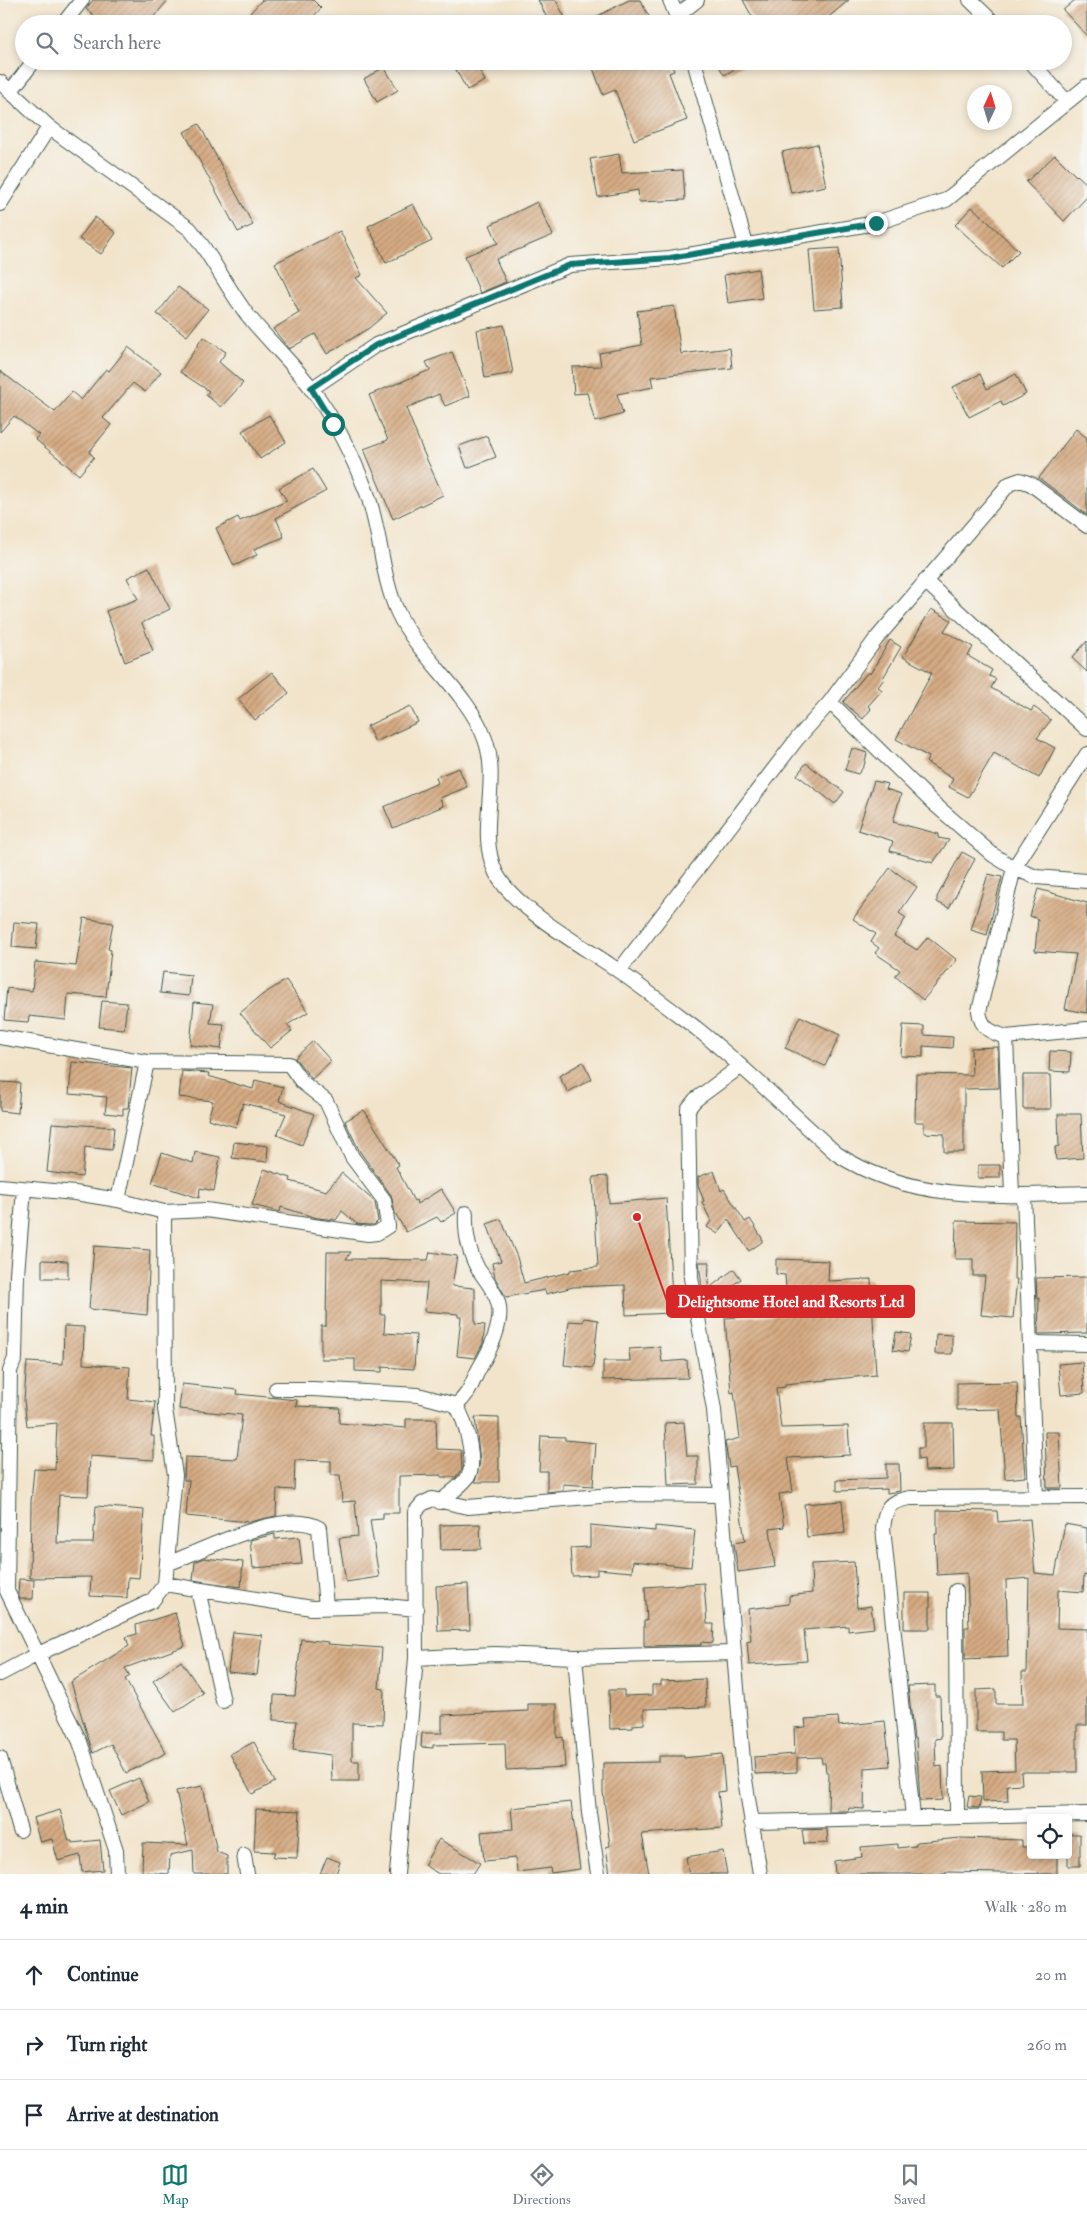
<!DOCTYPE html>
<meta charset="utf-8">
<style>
body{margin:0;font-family:"IM FELL Double Pica",serif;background:#f6f6f7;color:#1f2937}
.controls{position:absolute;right:15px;bottom:15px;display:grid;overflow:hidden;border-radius:5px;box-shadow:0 2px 8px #0003}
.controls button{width:45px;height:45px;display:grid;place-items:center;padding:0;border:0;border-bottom:1px solid #e0e1e3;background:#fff;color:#1f2937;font:25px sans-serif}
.compass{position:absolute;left:967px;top:85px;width:45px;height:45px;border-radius:50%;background:#fff;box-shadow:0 2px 8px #0003;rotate:4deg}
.stop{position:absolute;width:15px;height:15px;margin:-11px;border:4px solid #0f766e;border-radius:50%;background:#fff}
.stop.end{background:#0f766e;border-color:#fff;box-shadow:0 1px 5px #0008}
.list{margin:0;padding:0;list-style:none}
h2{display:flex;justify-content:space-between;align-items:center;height:65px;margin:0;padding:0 20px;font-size:21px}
h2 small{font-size:16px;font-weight:400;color:#747a83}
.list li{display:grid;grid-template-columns:32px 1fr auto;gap:15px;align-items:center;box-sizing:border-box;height:70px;padding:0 20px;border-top:1px solid #e0e1e3}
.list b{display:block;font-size:19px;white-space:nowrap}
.list em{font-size:16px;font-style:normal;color:#747a83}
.icon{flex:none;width:28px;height:28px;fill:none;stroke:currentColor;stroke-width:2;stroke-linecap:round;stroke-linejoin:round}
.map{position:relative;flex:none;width:1087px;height:1874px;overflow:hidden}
.search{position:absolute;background:#fff;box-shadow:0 2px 8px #0003;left:15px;right:15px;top:15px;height:55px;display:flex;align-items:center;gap:12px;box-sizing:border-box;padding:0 18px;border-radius:28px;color:#747a83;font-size:19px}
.sheet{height:275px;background:#fff}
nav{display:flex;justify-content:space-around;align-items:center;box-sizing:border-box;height:70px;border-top:1px solid #e0e1e3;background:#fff;font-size:14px;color:#747a83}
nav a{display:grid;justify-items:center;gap:2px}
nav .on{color:#0f766e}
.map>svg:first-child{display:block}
.building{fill:url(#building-hatch)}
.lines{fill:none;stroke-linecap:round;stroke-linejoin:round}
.street-casing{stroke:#3f564b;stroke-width:16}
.street{stroke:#fff;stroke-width:14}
.route{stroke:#0f766e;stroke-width:6}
.leader{fill:none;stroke:#d62828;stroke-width:2}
.callout-dot{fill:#d62828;stroke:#f6f6f2;stroke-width:2}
.callout{fill:#d62828;stroke:#d62828;stroke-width:2}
.callout-label{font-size:16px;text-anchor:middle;font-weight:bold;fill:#fff}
</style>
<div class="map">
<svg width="1087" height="1874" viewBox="0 0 1087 1874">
<defs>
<pattern id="building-hatch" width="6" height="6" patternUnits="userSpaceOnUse" patternTransform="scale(1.25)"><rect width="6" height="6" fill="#d6ab83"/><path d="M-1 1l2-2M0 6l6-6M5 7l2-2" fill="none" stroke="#ad8c6c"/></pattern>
</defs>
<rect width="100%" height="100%" fill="#f6f6f2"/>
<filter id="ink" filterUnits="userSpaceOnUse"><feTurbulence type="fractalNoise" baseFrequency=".02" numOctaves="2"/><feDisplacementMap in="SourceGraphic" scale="10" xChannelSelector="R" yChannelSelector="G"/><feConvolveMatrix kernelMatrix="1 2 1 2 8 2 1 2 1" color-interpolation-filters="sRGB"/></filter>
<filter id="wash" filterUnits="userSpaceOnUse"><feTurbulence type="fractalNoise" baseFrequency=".0096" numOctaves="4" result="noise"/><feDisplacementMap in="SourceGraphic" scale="20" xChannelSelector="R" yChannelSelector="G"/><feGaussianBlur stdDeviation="1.12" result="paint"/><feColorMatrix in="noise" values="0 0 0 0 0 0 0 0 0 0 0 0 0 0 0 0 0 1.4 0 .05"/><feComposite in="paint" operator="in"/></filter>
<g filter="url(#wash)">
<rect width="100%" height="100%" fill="#f2e4cb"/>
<g id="blocks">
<!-- building -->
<path class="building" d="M93,0H168L148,24H105L86,9Z
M262,0H313L321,8L307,24H240Z
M538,0H556L568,24H550Z
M629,0H640L653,24H582Z
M743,0H849L820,24H756Z
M1075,0H1087V36L1063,10Z
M451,61H475L485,81L467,90Z
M611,61H670L674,71L669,73L687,120L634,140L615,90L603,95L593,68Z
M716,61H749L724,75Z
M384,67L398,90L377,102L364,79Z
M199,124L253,225L238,232L184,132Z
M817,144L826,186L791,193L782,152Z
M619,154L622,173L683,170L685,200L639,202L638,190L598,197L590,159Z
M1055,155L1076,176L1077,175L1087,184V197L1064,221L1026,182Z
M537,202L553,235L496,259L506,282L480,293L465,256L498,243L490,225Z
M413,204L432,241L386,263L368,226Z
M972,207L1019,251L1002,268L955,225Z
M95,217L116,233L101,254L79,239Z
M340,231L362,275L356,278L387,313L369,328L327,354L315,334L289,349L273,329L299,313L275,263Z
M839,248L843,307L814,309L809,250Z
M758,269L762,298L728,303L724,275Z
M178,287L208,309L187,336L157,314Z
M674,306L681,354L730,348L732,368L651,377L653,387L617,394L623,414L595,422L587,393L574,394L572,367L601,366L599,353L642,345L637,311Z
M504,325L513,373L485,378L477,330Z
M203,337L226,352L219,362L243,383L221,407L206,395L209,391L180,372Z
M128,347L161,372L145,392L133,383L103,418L111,425L89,452L94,457L79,475L35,439L39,435L14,416L0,432V371L55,412L72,392L81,400L106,369L109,371Z
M452,352L470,396L445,406L439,394L406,408L423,451L443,495L393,519L364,449L388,440L369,395L430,370L426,362Z
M980,374L987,389L1016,374L1026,394L1003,406L1001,401L969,417L953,387Z
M269,415L286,442L260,459L242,431Z
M1076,429L1087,438V515L1039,478Z
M487,436L496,457L467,468L459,446Z
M313,469L326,491L276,518L284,537L254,549L257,555L234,566L216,528L238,517L240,521L287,501L279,488Z
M149,567L170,609L142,623L153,651L125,662L106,611L138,599L127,578Z
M931,609L951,620L944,631L973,647L968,656L992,670L989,676L996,679L991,688L1031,711L1034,707L1051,720L1037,738L1055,748L1039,778L994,753L968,797L949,787L953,779L926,762L929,757L896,739L932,673L903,657Z
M890,640L901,647L883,678L884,679L878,687L882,690L868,706L871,709L863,719L843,702L868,672L870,674Z
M1087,641V672L1072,658Z
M272,672L289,693L255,720L238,699Z
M410,706L418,722L375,742L367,726Z
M852,748L867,753L864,766L858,774L845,770Z
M806,763L844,792L835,804L797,775Z
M459,768L467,787L440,798L443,806L393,828L384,807L438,783L436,777Z
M874,781L888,784L886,789L901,794L893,822L939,834L938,838L949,840L933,863L890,851L893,841L858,830Z
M962,852L975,859L949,908L937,902V897Z
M890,868L917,887L899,913L906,918L894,936L917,950L928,937L957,960L923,1000L895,976L900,970L875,953L879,948L871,942L876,934L853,919Z
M988,874L1002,877L987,935L971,930Z
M1038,889L1087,903V1013L1065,1009L1076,954L1035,951L1038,919L1030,916Z
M84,918L113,923L108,949L111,950L106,997L68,994L66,1020L29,1016L28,1022L4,1020L7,988L32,991L35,962L76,966Z
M14,922L39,924L36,949L12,947Z
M163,972L191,975L189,996L160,993Z
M286,980L308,1012L287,1025L292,1031L270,1048L240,1013L262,995Z
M102,1001L127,1003L124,1029L99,1027Z
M194,1002L213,1004L210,1023L224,1024L221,1049L190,1045Z
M800,1016L840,1035L825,1066L785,1048Z
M903,1025L924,1026V1035L953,1037L952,1048L923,1046V1057L901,1056Z
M313,1041L331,1061L312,1079L295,1058Z
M998,1047L999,1088L964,1089V1152H944V1134L924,1133V1122H915L916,1074L972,1075L971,1048Z
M1050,1051L1071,1052L1070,1072L1049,1071Z
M72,1062L132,1068L128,1108H123V1115L105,1113L107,1097L69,1094Z
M583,1062L592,1079L568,1092L559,1076Z
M182,1071L209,1073L208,1076L253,1089L255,1080L283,1087L279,1101L314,1114L302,1145L277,1135L286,1114L243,1103L236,1127L208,1119L213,1101L179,1097Z
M1023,1075H1050L1051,1109H1023Z
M0,1082L20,1083L18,1113L0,1111Z
M364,1110L399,1165L396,1167L414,1201L416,1200L417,1204L441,1189L456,1213L441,1222L437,1217L406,1232L395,1213L391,1195L360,1152L345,1121Z
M1058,1114H1081L1083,1158L1056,1160L1055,1147L1059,1146Z
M52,1123L114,1127L112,1150L85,1147L82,1177L47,1172Z
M234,1142L268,1146L267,1162L232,1158Z
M195,1152L220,1157L214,1191L200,1188L199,1198L152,1183L162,1153L193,1163Z
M978,1165H1000V1178H978Z
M264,1169L291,1178L290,1181L326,1191L342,1173L375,1202L378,1221L374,1225H368L357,1224L342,1211L336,1220L317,1218L281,1207L280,1212L252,1205Z
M714,1171L721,1191L724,1189L745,1222L750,1219L762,1238V1242L749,1251L728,1219L718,1234L707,1227L711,1221L702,1202L704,1201L698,1185V1177Z
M608,1176L609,1203L666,1198L673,1313L626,1315L625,1285L573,1287L546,1294L545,1290L506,1297L495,1278L492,1263L501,1261L487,1224L501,1219L517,1257L524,1283L570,1272V1270L598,1267L593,1177Z
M956,1221L1015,1222L1014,1279H1017L1013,1318L981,1315L985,1276H973V1259H955Z
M94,1246L150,1250L147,1315L89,1309Z
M327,1252H351L346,1259L428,1260L430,1252L457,1256L452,1286L475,1288V1324L485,1325L483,1343L475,1358L457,1356L461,1317H458V1314L424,1311L427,1283L381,1281V1315H385L384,1333L416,1335L414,1369L382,1367V1372L355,1371V1359H321V1326H326Z
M776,1259L829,1261L828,1281L871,1279L876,1375L785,1384V1387L776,1388L781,1428L848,1426L850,1455L788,1458L793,1492L779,1494L784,1527L770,1529L775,1567L738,1572L734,1543L745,1541L734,1466L729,1467L725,1442L740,1438L734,1392L731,1393L725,1318L788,1314L785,1275L776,1274Z
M42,1260L68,1261V1278H42Z
M699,1262H709L708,1289L734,1269L741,1279L712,1301L708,1296L707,1302L703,1297Z
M1087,1277V1333L1038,1334L1039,1298L1037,1299L1036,1278Z
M584,1318L598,1320L593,1368L564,1365L569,1321L583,1322Z
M64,1326L84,1327L83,1364L130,1367L128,1399L155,1402L151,1436H154V1460L90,1456L88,1496L59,1495L57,1543H93L96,1506L144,1510L139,1578L128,1577L127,1598L90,1596L91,1577L30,1578L31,1502L34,1469L55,1470L57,1423L27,1426L24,1400L27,1362L63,1364Z
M896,1332L911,1334L908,1352L893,1350Z
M936,1334L952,1335V1354H935Z
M660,1347L662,1362L687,1360L688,1378L603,1380V1361H630L629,1349Z
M1082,1362L1084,1393L1061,1395L1058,1364Z
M1017,1382L1018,1417H1021L1025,1477L1005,1479L1000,1409L957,1410V1383Z
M182,1384L238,1390L237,1394L297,1400L296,1406L340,1408L339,1423L406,1428V1419H436L437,1449L461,1450L462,1469L456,1477H441V1475L399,1476V1513H383V1519L370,1520L379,1577L346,1582L339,1538L358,1536L355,1501L342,1502L340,1475H331V1461L295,1460L294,1490L277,1489L276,1516L249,1522L186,1516L189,1480H184L185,1457L237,1459L242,1415L179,1409Z
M475,1417L499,1418V1482H475L480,1462Z
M684,1422L687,1456H698V1484L668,1485L665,1423Z
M924,1423H953L954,1470L925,1471L924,1459L918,1460V1448H924Z
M1045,1432H1059L1062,1488H1047Z
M541,1436L565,1437V1440L596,1443L593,1486L563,1484V1490L547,1492V1471H539Z
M886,1464H899L900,1491L887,1493V1489L837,1491V1480L886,1478Z
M842,1501L845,1533L807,1537L804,1504Z
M937,1510L997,1511L998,1522L1030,1519L1035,1573L1055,1575L1065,1524L1087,1528V1576L1084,1575L1083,1592L1058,1590L1057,1628L1087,1629V1725H1077V1772H1021L1022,1784L1007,1785L1008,1801L983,1802L982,1771L1015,1770L1014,1740H1001V1732H976V1690L996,1689V1704H1023L1022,1672H1027L1029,1578L1006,1580L1008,1657L965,1659V1627H969L967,1573L937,1575L935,1534H937Z
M480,1524L481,1549L441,1550L440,1525Z
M590,1525L655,1531V1526L695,1530L691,1567L633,1561L632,1572L597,1569V1575L572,1576L570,1548L590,1547Z
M275,1534V1539L299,1537L302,1564L253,1568L250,1540Z
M204,1558L243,1562L241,1587L193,1580L195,1562Z
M854,1562L857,1608L871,1606L874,1628L848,1631V1626L804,1630L807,1661L749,1665L747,1641L751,1640L748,1609L789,1604V1596L812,1593L811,1564Z
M19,1579L34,1580L33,1599H20L18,1594Z
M704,1583L707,1624H714L713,1643L701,1642V1645L644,1646V1621H647L645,1587Z
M468,1584L470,1630L438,1631L436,1586Z
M904,1593H930V1629H904Z
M175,1613L185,1646L125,1668L130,1676L125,1679L166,1753L126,1773L111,1744L93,1753L71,1682L129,1646L126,1637L137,1634L136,1625Z
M233,1632L262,1635L257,1675L228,1672Z
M301,1639L328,1642L327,1644L382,1648L379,1688L384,1689L383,1724L352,1723V1761H359V1781H332L331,1755L293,1750L297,1721L273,1720L274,1695L295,1696Z
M181,1661L203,1693L175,1712L153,1681Z
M705,1679L706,1707L644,1709V1724L633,1725V1728L610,1729L609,1690H624V1696L652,1695V1685H661V1681Z
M935,1685V1696H940L941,1738L935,1739L936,1767L942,1766L943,1800L920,1801L916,1739H914L908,1686Z
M528,1704H557V1738L563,1737L565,1767L506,1770L505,1743L433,1745V1748L421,1747L422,1733H442V1715L528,1711Z
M838,1717L839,1726L885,1721L890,1766L865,1768L864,1809L849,1808L848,1811H828L829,1772H826L825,1763H822L821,1757L797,1758V1772L755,1774L754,1757L795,1754L794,1728L806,1727L805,1719Z
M254,1742L275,1782L252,1794L230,1754Z
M722,1754L725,1791L718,1792L722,1828L642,1834L649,1874H610L606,1847L610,1846L603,1792V1763L659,1762V1756H684V1758Z
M139,1778L149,1802L121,1815L110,1791Z
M203,1786L217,1852L227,1856V1874H194L193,1850L170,1855L169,1874L142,1872L143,1843L188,1845L176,1791Z
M969,1796L981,1797L979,1808L967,1807Z
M571,1802L580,1869L551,1873L550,1868L517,1872L516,1858L484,1861L481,1832L513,1829L511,1808Z
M256,1809L300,1811L297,1858L273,1857L275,1852L254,1851Z
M60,1810L69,1841H72V1843L100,1840L103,1870L82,1872L80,1855L58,1861L52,1839L40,1842L33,1818Z
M827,1829L828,1843L804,1844L802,1830Z
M1068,1834H1080V1866H1068Z
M961,1838L1022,1840V1847H1031V1855H1057V1874L946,1872V1874H835L834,1861L862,1857L861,1847L898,1844V1848L915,1846L917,1842Z
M439,1839L480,1863L473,1874H439L424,1865Z
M723,1851L727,1874H689L686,1857Z
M327,1857L340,1862L336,1874H320Z"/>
</g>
</g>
<g filter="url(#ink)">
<use href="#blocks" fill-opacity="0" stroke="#3f564b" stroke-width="1"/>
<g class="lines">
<!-- street casing -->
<g class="street-casing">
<path id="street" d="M670,0L680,24
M970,0L995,24
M677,16L697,0
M63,24L82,0
M694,61L746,245
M1030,61L1067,102
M0,82L49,127L190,229C212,256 226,286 246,313C266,339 292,362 312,389C335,420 353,457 367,493C381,532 381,576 398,613C420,659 468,692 485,739C501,783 476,831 496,873C512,906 579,944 610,965C639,985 668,1007 696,1028C745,1067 790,1112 837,1154C911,1203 1002,1196 1087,1193
M10,92L34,61
M0,204L49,127
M311,389L376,345L570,265L670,258L876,223L946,200L1087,86
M925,581L1087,729
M830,702L932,802L993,855L1014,868L1036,877L1087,881
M619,971L797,739L830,702L876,639L1009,484L1020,480L1031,484L1087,526
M0,1037L147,1062L289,1064L302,1082L326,1101L352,1157L384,1200L388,1226L377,1233L368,1234L206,1210L164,1212L118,1200L75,1193L0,1186
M1006,1037C990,1032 981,1028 979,1011L1014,868L1087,754
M741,1066L695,1100L688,1109L691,1278L714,1410L744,1773L760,1874
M24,1189L17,1274L15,1358L10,1371L7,1591L80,1742L116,1850L117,1874
M1012,1195L1006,1037L1087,1029
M1024,1195L1036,1497
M118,1200L147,1062
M164,1212L165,1409L175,1475L165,1584
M1031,1343L1087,1344
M276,1389H313L418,1395L456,1405C465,1419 478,1464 467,1478C460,1487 449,1494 440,1502
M456,1405C471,1393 471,1383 480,1367C490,1350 504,1322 498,1302C494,1289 485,1279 478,1269C468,1251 465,1233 466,1213
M167,1564C202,1551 284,1507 319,1528L326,1607
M198,1590L223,1701
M956,1591L957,1817
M575,1657L589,1813L598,1874
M416,1658L494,1654L575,1657L734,1653
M0,1674L36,1655L152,1601L165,1584L312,1608L386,1606L417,1609
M0,1758L20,1830
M913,1817L883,1528C886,1506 888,1502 910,1498L1087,1497
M751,1822L1087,1814
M244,1855L247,1874
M397,1874L416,1658L415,1512L422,1504L432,1499L468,1507L624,1494L721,1495"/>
</g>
<!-- street -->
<use href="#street" class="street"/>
</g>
</g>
<g class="lines" filter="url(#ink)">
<!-- route -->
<path class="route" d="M333,424L311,388L376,345L570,265L670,258L876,223"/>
</g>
<!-- callouts -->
<path class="leader" d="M637 1217L667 1301"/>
<circle class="callout-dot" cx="637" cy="1217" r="5"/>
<rect class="callout" x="667" y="1286" width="247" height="31" rx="5"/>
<g class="callout-label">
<text x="791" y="1307">Delightsome Hotel and Resorts Ltd</text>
</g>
</svg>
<div class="controls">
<button><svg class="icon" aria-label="locate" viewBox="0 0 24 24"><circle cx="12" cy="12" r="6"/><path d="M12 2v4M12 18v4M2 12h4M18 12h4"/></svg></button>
</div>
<svg class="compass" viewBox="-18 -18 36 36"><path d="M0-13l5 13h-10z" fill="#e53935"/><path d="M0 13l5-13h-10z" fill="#747a83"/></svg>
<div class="stop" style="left:333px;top:424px"></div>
<div class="stop end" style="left:876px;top:223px"></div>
<div class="search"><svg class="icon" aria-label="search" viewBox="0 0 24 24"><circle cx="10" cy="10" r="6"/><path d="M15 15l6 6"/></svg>Search here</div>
</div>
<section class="sheet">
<h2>4 min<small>Walk · 280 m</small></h2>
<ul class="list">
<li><svg class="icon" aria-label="ahead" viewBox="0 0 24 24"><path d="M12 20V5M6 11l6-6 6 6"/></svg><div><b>Continue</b></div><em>20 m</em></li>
<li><svg class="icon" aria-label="right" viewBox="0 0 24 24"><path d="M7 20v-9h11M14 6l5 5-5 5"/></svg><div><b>Turn right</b></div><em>260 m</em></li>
<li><svg class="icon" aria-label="arrive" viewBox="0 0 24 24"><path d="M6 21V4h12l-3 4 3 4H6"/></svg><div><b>Arrive at destination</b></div></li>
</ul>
</section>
<nav>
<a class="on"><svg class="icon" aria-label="map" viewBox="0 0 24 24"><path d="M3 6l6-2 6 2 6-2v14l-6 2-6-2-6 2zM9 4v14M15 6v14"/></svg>Map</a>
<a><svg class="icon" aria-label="directions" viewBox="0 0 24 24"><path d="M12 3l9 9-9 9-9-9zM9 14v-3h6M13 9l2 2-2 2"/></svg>Directions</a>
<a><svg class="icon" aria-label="saved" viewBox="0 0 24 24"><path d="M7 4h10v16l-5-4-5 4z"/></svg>Saved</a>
</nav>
